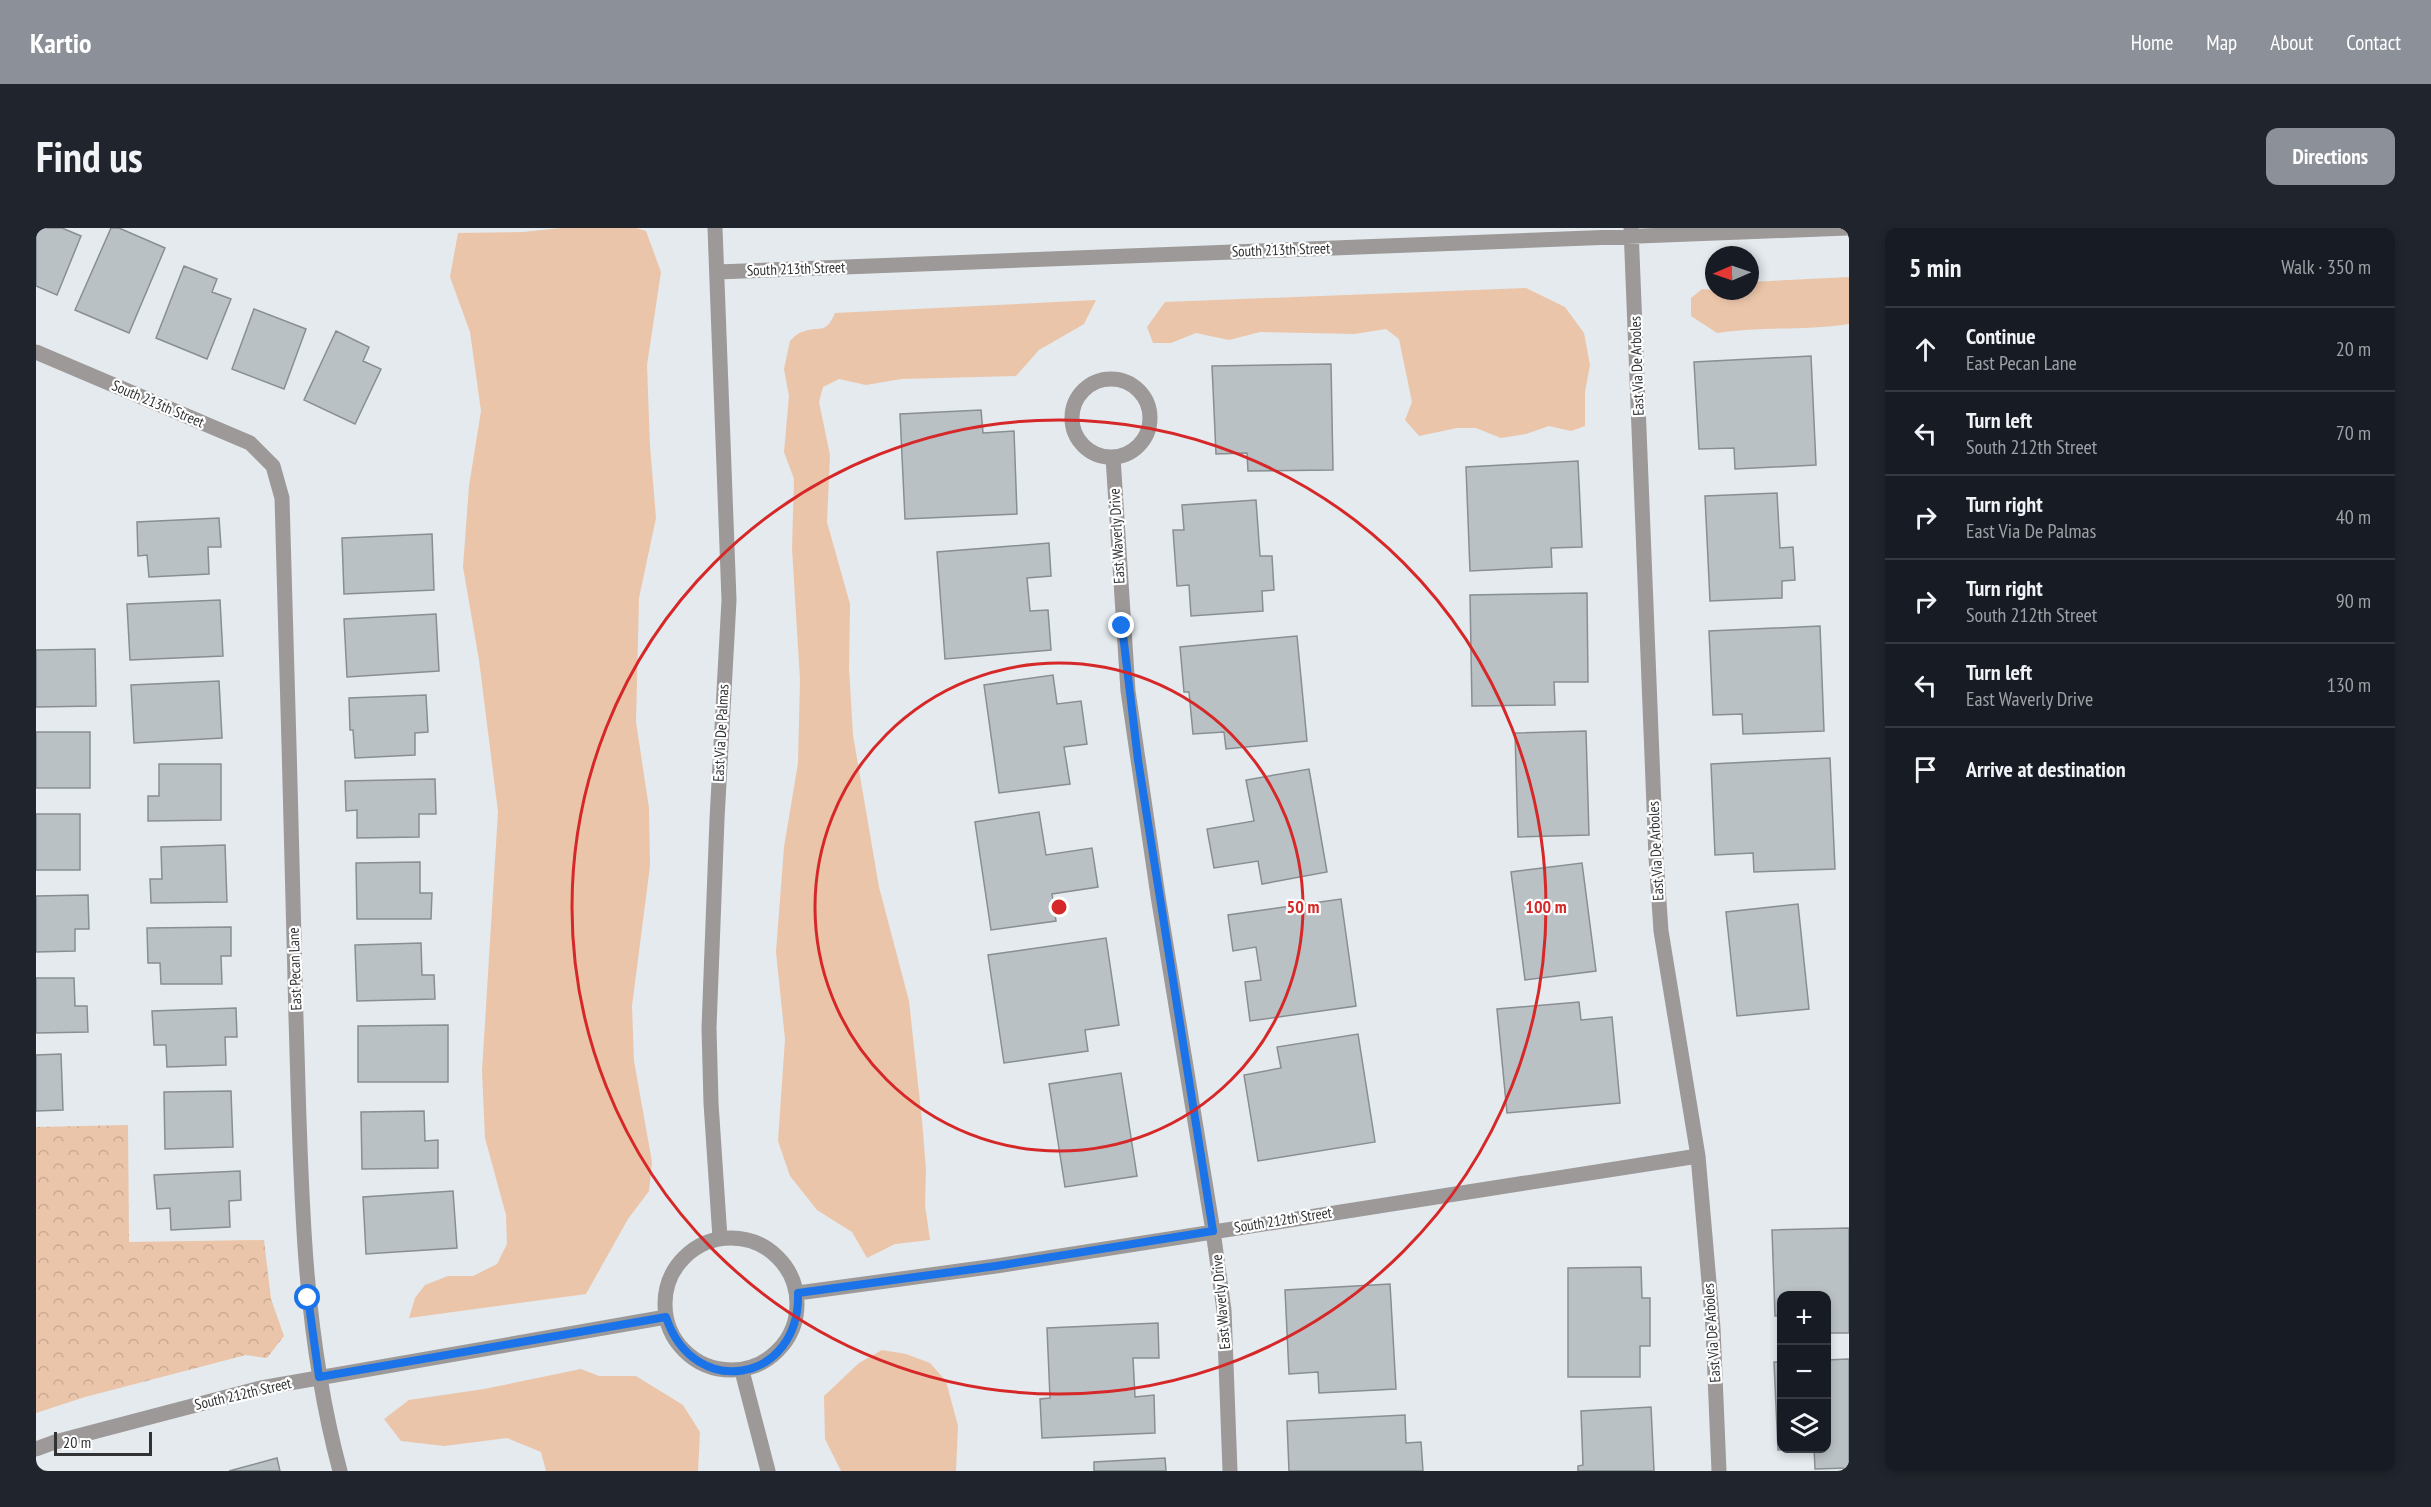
<!DOCTYPE html>
<meta charset="utf-8">
<style>
body{margin:0;font-family:"PT Sans Narrow",sans-serif;background:#20242c;color:#f1f3f6}
.controls{position:absolute;right:18px;bottom:18px;display:grid;overflow:hidden;border-radius:12px;box-shadow:0 3px 9px #0003}
.controls button{width:54px;height:54px;display:grid;place-items:center;padding:0;border:0;border-bottom:2px solid #363941;background:#171b24;color:#f1f3f6;font:30px sans-serif}
.compass{position:absolute;left:1669px;top:18px;width:54px;height:54px;border-radius:50%;background:#171b24;box-shadow:0 3px 9px #0003;rotate:268deg}
.scale{position:absolute;left:18px;bottom:15px;width:98px;box-sizing:border-box;padding-left:6px;border:3px solid #303234;border-top:0;font-size:16px;line-height:21px;white-space:nowrap;color:#303234;-webkit-text-stroke:4px #fff;paint-order:stroke}
.stop{position:absolute;width:18px;height:18px;margin:-14px;border:4px solid #1a73e8;border-radius:50%;background:#fff}
.stop.end{background:#1a73e8;border-color:#fff;box-shadow:0 2px 6px #0008}
.list{margin:0;padding:0;list-style:none}
h2{display:flex;justify-content:space-between;align-items:center;height:78px;margin:0;padding:0 24px;font-size:26px}
h2 small{font-size:20px;font-weight:400;color:#9ea1a6}
.list li{display:grid;grid-template-columns:39px 1fr auto;gap:18px;align-items:center;box-sizing:border-box;height:84px;padding:0 24px;border-top:2px solid #363941}
.list b{display:block;font-size:22px;white-space:nowrap}
.list p{margin:0;font-size:20px;white-space:nowrap;color:#9ea1a6}
.list em{font-size:20px;font-style:normal;color:#9ea1a6}
.icon{flex:none;width:33px;height:33px;fill:none;stroke:currentColor;stroke-width:2;stroke-linecap:round;stroke-linejoin:round}
.map{position:relative;flex:none;width:1813px;height:1243px;overflow:hidden;border-radius:12px}
header{display:flex;align-items:center;gap:36px;box-sizing:border-box;height:84px;padding:0 30px;background:#8c9099;color:#fff}
header strong{font-size:28px}
nav{display:flex;gap:33px;margin-inline-start:auto;font-size:21px}
.intro{display:flex;align-items:center;justify-content:space-between;box-sizing:border-box;height:144px;padding:0 36px}
h1{margin:0;font-size:42px}
.button{padding:15px 27px;border-radius:12px;background:#8c9099;color:#fff;font-size:21px;font-weight:700}
main{display:flex;gap:36px;padding:0 36px}
aside{flex:1;background:#171b24;border-radius:12px;box-shadow:0 3px 9px #0003}
.map>svg:first-child{display:block}
.green{fill:#ebc5a9}
.park{fill:url(#park-crowns)}
.building{fill:#bac1c5;stroke:#888e91;stroke-width:1.5}
.lines{fill:none;stroke-linecap:round;stroke-linejoin:round}
.minor{stroke:#9c9998;stroke-width:15}
.route{stroke:#1a73e8;stroke-width:8}
.ring{fill:none;stroke:#d62828;stroke-width:3}
.labels{text-anchor:middle;stroke-width:4.5;stroke-linejoin:round;paint-order:stroke}
.street-label{font-size:15px;fill:#303234;stroke:#fff}
.centre{fill:#d62828;stroke:#fff;stroke-width:3}
.ring-label{font-size:18px;text-anchor:middle;font-weight:bold;fill:#d62828;stroke:#fff;stroke-width:4.5;stroke-linejoin:round;paint-order:stroke}
</style>
<header>
<strong>Kartio</strong>
<nav><a>Home</a><a>Map</a><a>About</a><a>Contact</a></nav>
</header>
<div class="intro"><h1>Find us</h1><a class="button">Directions</a></div>
<main>
<div class="map">
<svg width="1813" height="1243" viewBox="0 0 1813 1243">
<defs>
<pattern id="park-crowns" width="20" height="18" patternUnits="userSpaceOnUse" patternTransform="scale(1.5)"><rect width="20" height="18" fill="#ebc5a9"/><path d="M2 6a3 3 0 1 1 6 0M12 15a3 3 0 1 1 6 0" fill="none" stroke="#caaa92"/></pattern>
</defs>
<rect width="100%" height="100%" fill="#e4eaee"/>
<!-- green -->
<path class="green" d="M525,0H600L610,3L625,44L611,137L614,218L620,290L603,370L600,494L613,580L614,638L596,778L598,833L616,934L613,963L592,991L550,1066L373,1090L379,1070L389,1057L412,1048H437L461,1036L471,1016L470,987L449,910L446,843L462,584L443,432L427,339L433,258L445,183L434,104L414,49L422,5L487,4Z
M1813,49V96C1769,103 1725,98 1681,105L1655,88V70L1666,61L1709,65L1714,63V54Z
M1490,60L1529,79L1548,105L1554,137L1549,164V198L1535,203L1513,198L1490,206L1465,210L1440,200H1421L1383,208L1369,192L1376,174L1363,111L1350,101L1318,106L1224,104L1193,112L1160,105L1135,115H1117L1111,99L1129,74Z
M1060,72L1048,96L1003,122L980,148L865,151L830,157L803,151L787,159L783,174L794,227L791,294L814,376L813,440L817,507L843,659L873,773L886,892L890,942L889,977L894,1012L859,1016L831,1030L816,1004L781,982L754,948L742,913L749,811L740,724L748,619L762,535L764,452L756,320L758,251L748,224L753,168L748,141L754,113C757,110 762,105 766,104C784,97 789,108 799,85Z
M846,1122L870,1126L894,1135L910,1153L922,1198L920,1243H805L789,1211L788,1168L823,1135Z
M545,1141L563,1148H600L647,1177L664,1204L662,1243H510L505,1224L471,1210L408,1218L365,1213L348,1191L373,1172L448,1161Z"/>
<!-- park -->
<path class="park" d="M92,897L93,1014L228,1012L235,1071L248,1108L231,1130L210,1127L49,1169L0,1185V899Z"/>
<!-- building -->
<path class="building" d="M0,0H26L45,8L21,67L0,58Z
M75,0H83L129,20L93,105L39,82Z
M148,38L181,51L176,64L195,71L171,131L120,110Z
M218,81L270,101L248,161L196,141Z
M300,103L333,119L327,133L345,141L319,196L268,172Z
M1775,128L1780,237L1699,241L1698,220L1663,221L1658,134Z
M1295,136L1297,242L1212,243L1211,225L1180,226L1176,138Z
M945,182L947,205L978,203L981,286L869,291L864,186Z
M1542,233L1546,319L1515,320L1516,339L1434,343L1430,239Z
M1741,265L1744,320L1757,319L1759,352L1746,353V370L1674,373L1669,268Z
M1220,272L1224,328H1236L1238,362L1226,363L1227,383L1155,388L1153,357L1141,358L1137,302H1148L1146,277Z
M183,290L185,319H172L173,346L113,349L111,327L102,328L101,294Z
M396,306L398,362L308,366L306,310Z
M1013,315L1015,348L991,350L994,383L1012,382L1015,422L909,431L901,324Z
M1551,365L1552,454H1518L1519,477L1436,478L1434,367Z
M184,372L187,428L94,432L91,376Z
M400,386L403,443L311,449L308,391Z
M1784,398L1788,503L1707,506L1706,486L1677,487L1673,403Z
M1261,408L1271,513L1190,521L1188,504L1157,506L1153,464H1148L1144,419Z
M59,421L60,478L0,479V422Z
M1017,447L1021,476L1045,473L1051,516L1028,519L1034,556L963,565L948,457Z
M183,453L186,510L98,515L95,457Z
M390,467L392,504L379,505V527L319,530L317,502H314L313,470Z
M1550,503L1553,607L1482,609L1479,505Z
M0,504H54V560H0Z
M1794,530L1799,641L1718,644L1717,625L1679,627L1675,536Z
M123,536H185V592L112,593V568H123Z
M1273,541L1291,644L1226,656L1222,633L1178,640L1171,601L1218,593L1210,552Z
M399,551L400,586H383V609L321,610V582L310,583L309,553Z
M1003,584L1010,627L1056,620L1062,659L1016,666L1020,693L955,702L939,594Z
M0,586H44V642H0Z
M189,617L191,674L115,675L114,651H126L125,619Z
M384,634V665H396L395,691H321L320,635Z
M1546,635L1560,743L1489,752L1475,644Z
M52,667L53,701H39V723L0,724V668Z
M1305,671L1320,778L1214,793L1209,754L1225,752L1220,719L1197,723L1192,687Z
M1762,676L1773,781L1701,788L1690,684Z
M195,699V728H185L186,756H125L124,735H112L111,700Z
M1070,710L1083,797L1049,802L1052,823L968,835L952,727Z
M385,715L386,747H398L399,771L321,773L319,717Z
M0,750H38L39,778H51L52,804L0,805Z
M1543,774L1545,792L1576,789L1584,875L1471,885L1461,781Z
M200,780L201,809H189L190,837L131,839L130,817H118L116,783Z
M412,797V854H322V798Z
M1322,806L1339,914L1222,933L1208,847L1245,840L1241,819Z
M25,826L27,882L0,883V827Z
M1085,845L1101,948L1029,959L1013,856Z
M195,863L197,919L129,921L128,864Z
M388,883L389,913L402,912V940L326,941L325,884Z
M204,943L205,972L193,973L194,999L135,1002L134,980L121,981L118,947Z
M417,963L421,1020L330,1026L327,969Z
M1813,1000V1105H1790V1068H1746V1087L1739,1088L1736,1002Z
M1605,1039L1606,1070H1614V1118H1604V1149H1532V1040Z
M1354,1056L1360,1161L1283,1165L1282,1144L1253,1146L1249,1062Z
M1122,1095L1123,1130H1097L1099,1169L1118,1167L1119,1205L1006,1210L1004,1171L1014,1170L1011,1100Z
M1813,1131V1240L1779,1241L1778,1220H1790V1132Z
M1738,1134H1746V1220H1773L1742,1222Z
M1615,1179L1618,1243H1542V1238L1547,1237L1545,1183Z
M1369,1187L1370,1215L1385,1214L1387,1243H1253L1251,1193Z
M241,1230L244,1243H193Z
M1129,1230L1130,1243H1058V1234Z"/>
<g class="lines">
<!-- minor -->
<path class="minor" d="M679,0L693,372L681,591L673,800L675,875L684,1010
M1595,0L1620,629L1625,703L1662,928L1677,1100L1683,1243
M681,44L1811,0
M0,124L214,215L237,238L246,270C251,443 256,617 260,790C265,942 264,1095 304,1243
M1036 190a39 39 0 1 1 78 0a39 39 0 1 1-78 0Z
M1077,229L1092,463L1122,668L1177,1003L1188,1082L1194,1243
M629 1076a66 66 0 1 1 132 0a66 66 0 1 1-132 0Z
M762,1065L960,1038L1662,928
M706,1143L732,1243
M0,1221L19,1214L225,1160L630,1089"/>
</g>
<g class="lines">
<!-- route -->
<path class="route" d="M272,1070L283,1149L630,1089C658,1174 765,1154 762,1065L960,1038L1177,1003L1102,532L1086,398"/>
</g>
<!-- distance rings -->
<g class="ring">
<circle cx="1023" cy="679" r="244"/>
<circle cx="1023" cy="679" r="487"/>
</g>
<g class="labels">
<!-- street labels -->
<g class="street-label">
<text transform="translate(1245 22) rotate(-2)" y="5">South 213th Street</text>
<text transform="translate(760 41) rotate(-2)" y="5">South 213th Street</text>
<text transform="translate(1601 138) rotate(-92)" y="5">East Via De Arboles</text>
<text transform="translate(122 176) rotate(23)" y="5">South 213th Street</text>
<text transform="translate(1081 308) rotate(-93)" y="5">East Waverly Drive</text>
<text transform="translate(685 505) rotate(-87)" y="5">East Via De Palmas</text>
<text transform="translate(1620 623) rotate(-93)" y="5">East Via De Arboles</text>
<text transform="translate(259 741) rotate(-92)" y="5">East Pecan Lane</text>
<text transform="translate(1247 992) rotate(-9)" y="5">South 212th Street</text>
<text transform="translate(1185 1074) rotate(-95)" y="5">East Waverly Drive</text>
<text transform="translate(1676 1105) rotate(-94)" y="5">East Via De Arboles</text>
<text transform="translate(207 1166) rotate(-13)" y="5">South 212th Street</text>
</g>
</g>
<circle cx="1023" cy="679" r="9" class="centre"/>
<g class="ring-label">
<text x="1267" y="685">50 m</text>
<text x="1510" y="685">100 m</text>
</g>
</svg>
<div class="controls">
<button>+</button>
<button>−</button>
<button><svg class="icon" aria-label="layers" viewBox="0 0 24 24"><path d="M12 4l9 5-9 5-9-5zM3 14l9 5 9-5"/></svg></button>
</div>
<svg class="compass" viewBox="-18 -18 36 36"><path d="M0-13l5 13h-10z" fill="#e53935"/><path d="M0 13l5-13h-10z" fill="#9ea1a6"/></svg>
<div class="scale">20 m</div>
<div class="stop" style="left:272px;top:1070px"></div>
<div class="stop end" style="left:1086px;top:398px"></div>
</div>
<aside>
<h2>5 min<small>Walk · 350 m</small></h2>
<ul class="list">
<li><svg class="icon" aria-label="ahead" viewBox="0 0 24 24"><path d="M12 20V5M6 11l6-6 6 6"/></svg><div><b>Continue</b><p>East Pecan Lane</p></div><em>20 m</em></li>
<li><svg class="icon" aria-label="left" viewBox="0 0 24 24"><path d="M17 20v-9H6M10 6l-5 5 5 5"/></svg><div><b>Turn left</b><p>South 212th Street</p></div><em>70 m</em></li>
<li><svg class="icon" aria-label="right" viewBox="0 0 24 24"><path d="M7 20v-9h11M14 6l5 5-5 5"/></svg><div><b>Turn right</b><p>East Via De Palmas</p></div><em>40 m</em></li>
<li><svg class="icon" aria-label="right" viewBox="0 0 24 24"><path d="M7 20v-9h11M14 6l5 5-5 5"/></svg><div><b>Turn right</b><p>South 212th Street</p></div><em>90 m</em></li>
<li><svg class="icon" aria-label="left" viewBox="0 0 24 24"><path d="M17 20v-9H6M10 6l-5 5 5 5"/></svg><div><b>Turn left</b><p>East Waverly Drive</p></div><em>130 m</em></li>
<li><svg class="icon" aria-label="arrive" viewBox="0 0 24 24"><path d="M6 21V4h12l-3 4 3 4H6"/></svg><div><b>Arrive at destination</b></div></li>
</ul>
</aside>
</main>
